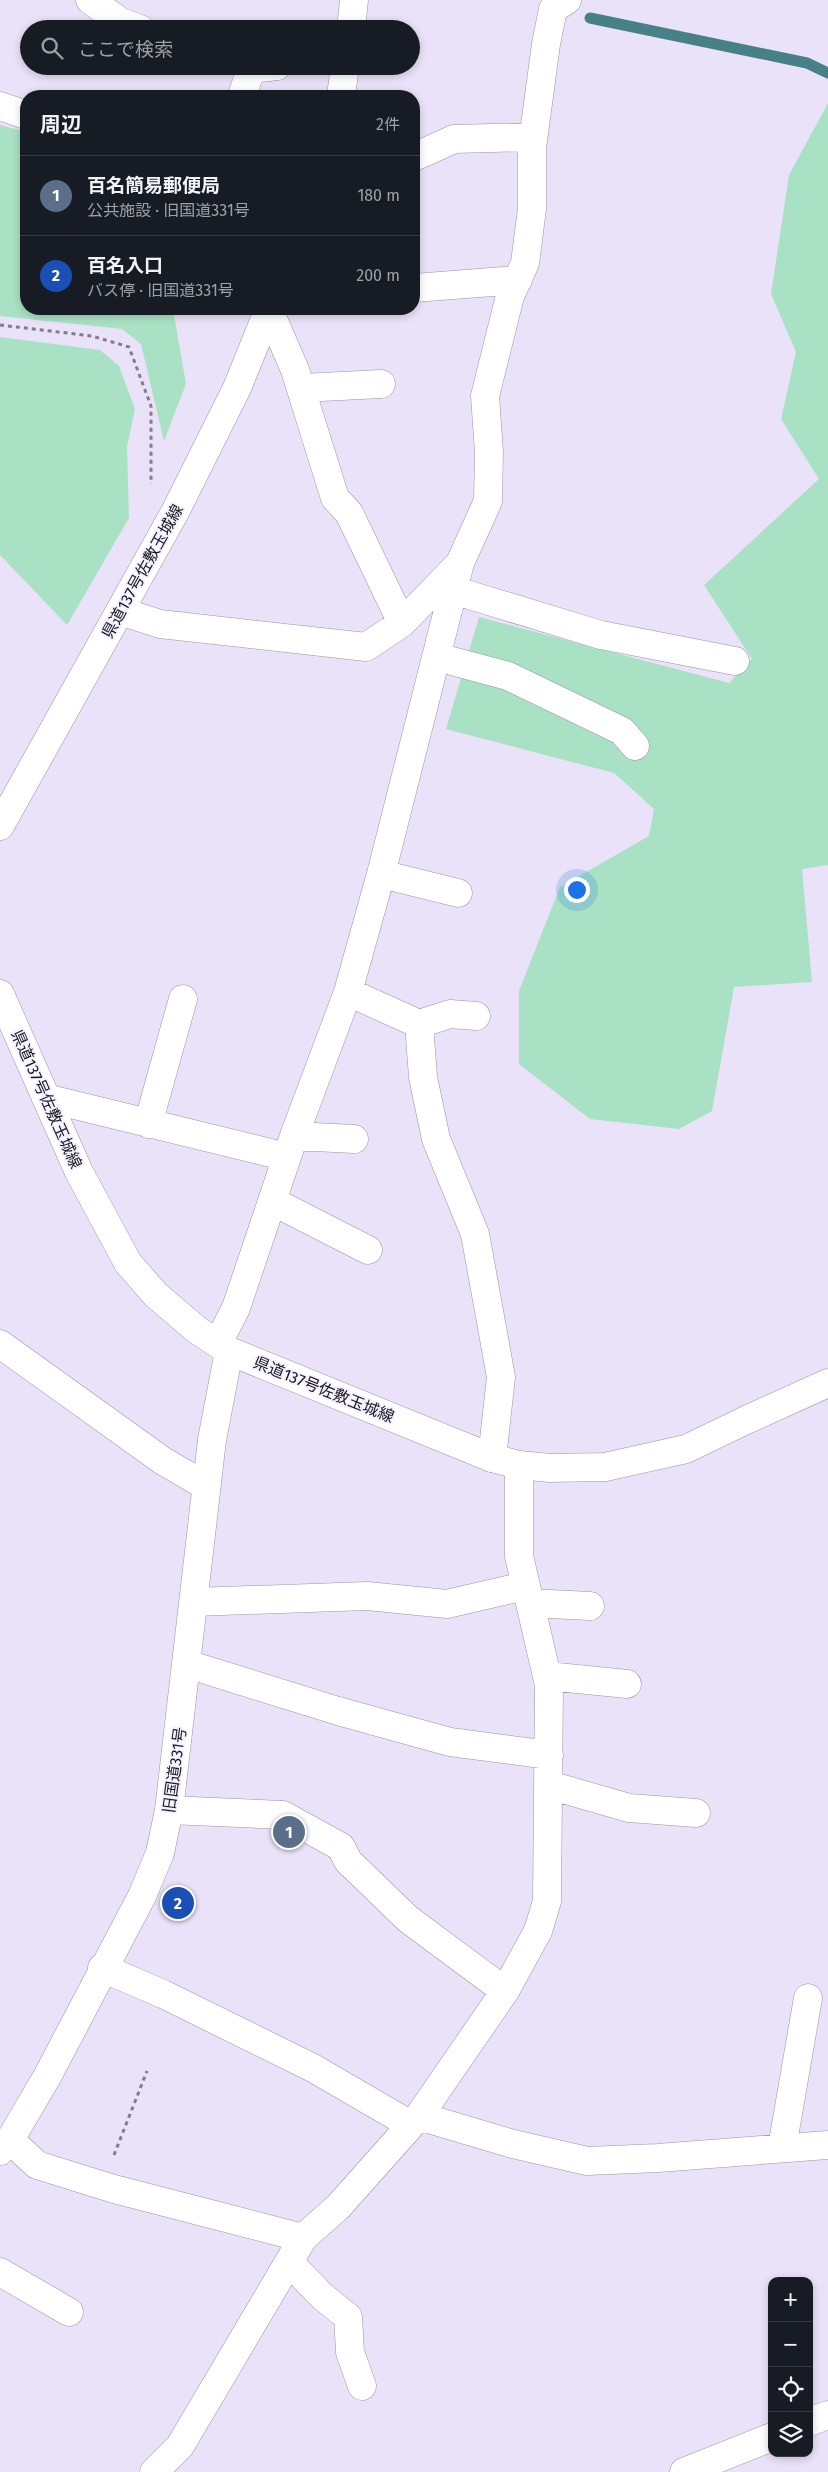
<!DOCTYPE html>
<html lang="ja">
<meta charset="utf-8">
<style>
body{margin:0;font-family:"Fira Sans","Noto Sans JP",sans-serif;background:#242831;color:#f1f3f6}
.controls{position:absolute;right:15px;bottom:15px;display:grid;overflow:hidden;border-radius:10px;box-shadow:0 2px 8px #0003}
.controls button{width:45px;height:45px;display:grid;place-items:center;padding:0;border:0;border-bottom:1px solid #363941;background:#171b24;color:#f1f3f6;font:25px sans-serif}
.you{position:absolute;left:576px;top:889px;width:18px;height:18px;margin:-12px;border:4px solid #fff;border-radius:50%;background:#1a73e8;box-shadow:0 0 0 8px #1a73e833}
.badge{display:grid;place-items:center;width:32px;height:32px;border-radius:50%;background:#0f766e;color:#fff;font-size:16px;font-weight:700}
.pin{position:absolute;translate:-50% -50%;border:2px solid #fff;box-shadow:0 1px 5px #0006}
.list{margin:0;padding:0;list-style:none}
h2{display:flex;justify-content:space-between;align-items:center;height:65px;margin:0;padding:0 20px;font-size:21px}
h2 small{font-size:16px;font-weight:400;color:#9ea1a6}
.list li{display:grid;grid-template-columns:32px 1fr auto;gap:15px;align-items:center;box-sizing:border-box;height:80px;padding:0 20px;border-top:1px solid #363941}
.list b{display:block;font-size:19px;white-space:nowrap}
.list p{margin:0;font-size:16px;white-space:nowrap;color:#9ea1a6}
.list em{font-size:16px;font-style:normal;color:#9ea1a6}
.icon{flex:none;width:28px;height:28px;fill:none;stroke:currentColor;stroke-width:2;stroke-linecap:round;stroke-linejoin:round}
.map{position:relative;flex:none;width:828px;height:2472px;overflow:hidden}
.search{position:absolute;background:#171b24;box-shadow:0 2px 8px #0003;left:20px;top:20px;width:400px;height:55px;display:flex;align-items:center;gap:12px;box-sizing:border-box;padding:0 18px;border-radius:28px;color:#9ea1a6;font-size:19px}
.panel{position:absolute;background:#171b24;box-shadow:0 2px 8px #0003;left:20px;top:90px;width:400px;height:225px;border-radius:20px}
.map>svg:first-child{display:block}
.green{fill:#a9e1c4}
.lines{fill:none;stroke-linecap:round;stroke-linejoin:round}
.stream{stroke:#488087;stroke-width:11}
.street-casing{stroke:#9b93a8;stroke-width:29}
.secondary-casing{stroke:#9b93a8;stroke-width:29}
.highway-casing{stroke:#9b93a8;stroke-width:29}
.path{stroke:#827d8b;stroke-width:3;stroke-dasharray:4 4;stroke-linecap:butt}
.street{stroke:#fff;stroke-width:28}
.secondary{stroke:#fff;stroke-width:28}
.highway{stroke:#fff;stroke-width:28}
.labels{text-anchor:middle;stroke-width:4;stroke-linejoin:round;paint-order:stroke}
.street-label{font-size:16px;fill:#1a181f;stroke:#f6f1fe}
</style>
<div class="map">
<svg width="828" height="2472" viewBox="0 0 828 2472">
<rect width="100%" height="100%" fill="#eae2f8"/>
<!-- green -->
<path class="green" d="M828,103V865L802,869L812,982L734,987L712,1111L679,1129L590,1119L519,1064V991L560,887L649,836L654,809L614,773L446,729L479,617L729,683L752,659L704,585L819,479L781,419L796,352L771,294L789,175Z
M0,125L26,132V309H173L186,384L164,441L141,344L122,329L0,316Z
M0,337L100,350L119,366L135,409L127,447L129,518L67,625L0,555Z"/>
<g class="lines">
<!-- stream -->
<path class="stream" d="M590,18L807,63L828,73"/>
<!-- street casing -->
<g class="street-casing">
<path id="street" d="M90,0L121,22L140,29
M242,96L251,69L277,66
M0,106L26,115
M414,157L454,139L533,137
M414,288L518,280
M269,310L295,370L335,498L349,513L402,623
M301,388L381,384
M453,590L601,635L735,661
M120,611L160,624L366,647L402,623L459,564
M437,657L508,676L622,731L635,746
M381,874L458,893
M348,992L419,1024L423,1077L436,1139L475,1234L501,1377L492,1458
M419,1024L450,1014L476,1016
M46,1098L287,1157
M148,1124L183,999
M294,1136L354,1139
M272,1201L368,1250
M218,1343L236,1308L294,1136L348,992L381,874L460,563L488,501L489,452L485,396L510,296L525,263L532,209V148L546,44L553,9L567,0
M0,1344L163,1461L206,1486
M194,1602L367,1596L447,1604L525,1586
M530,1603L590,1606
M187,1664L338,1711L450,1742L549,1755
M547,1676L627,1684
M549,1785L629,1808L696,1813
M169,1810L283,1815L341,1847L348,1861L408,1919L505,1991
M102,1968L163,1994L313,2068L411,2125
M419,2116L513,2144L587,2161L658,2158L828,2145
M10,2140L37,2165L114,2189L303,2238L338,2207L419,2116L505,1991L538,1931L547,1901L549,1685L519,1556V1465
M782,2148L808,1998
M289,2262L323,2297L348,2317L350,2352L362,2386
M0,2272L69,2312
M154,2472L180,2446L303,2238"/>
</g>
<!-- secondary casing -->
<g class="secondary-casing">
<path id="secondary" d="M351,29L354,0
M341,96L345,66
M0,826L175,512L237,388L269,309
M0,994L79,1172L128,1263L156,1295L197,1330L229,1351L492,1458L519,1465L550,1468L605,1467L686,1449L744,1421L828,1383
M0,2151L10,2140L48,2075L142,1896L160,1853L169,1810L212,1440L229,1351"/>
</g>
<!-- highway casing -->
<g class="highway-casing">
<path id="highway" d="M809,2422L828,2415
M684,2472L772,2437"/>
</g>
<!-- path -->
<path class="path" d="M0,325L92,336L129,347L151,406V484
M114,2155L147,2071"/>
<!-- street -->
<use href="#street" class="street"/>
<!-- secondary -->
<use href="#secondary" class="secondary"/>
<!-- highway -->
<use href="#highway" class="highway"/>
</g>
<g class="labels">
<!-- street labels -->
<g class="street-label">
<text transform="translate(142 571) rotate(-61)" y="6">県道137号佐敷玉城線</text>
<text transform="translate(47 1099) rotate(66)" y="6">県道137号佐敷玉城線</text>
<text transform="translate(324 1389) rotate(22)" y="6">県道137号佐敷玉城線</text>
<text transform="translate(174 1770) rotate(-82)" y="6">旧国道331号</text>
</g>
</g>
</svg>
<div class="controls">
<button>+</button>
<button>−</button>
<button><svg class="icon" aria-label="locate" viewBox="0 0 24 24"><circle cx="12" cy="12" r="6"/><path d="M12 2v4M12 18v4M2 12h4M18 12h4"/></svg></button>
<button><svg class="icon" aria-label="layers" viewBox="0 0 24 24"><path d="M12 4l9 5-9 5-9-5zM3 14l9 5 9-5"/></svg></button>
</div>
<div class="you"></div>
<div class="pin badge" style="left:289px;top:1832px;background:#5c6f8a">1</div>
<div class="pin badge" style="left:178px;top:1903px;background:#1a4fb4">2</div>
<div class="search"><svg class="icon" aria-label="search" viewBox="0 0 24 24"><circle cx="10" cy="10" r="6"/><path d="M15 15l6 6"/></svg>ここで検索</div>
<section class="panel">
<h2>周辺<small>2件</small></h2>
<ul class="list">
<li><span class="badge" style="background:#5c6f8a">1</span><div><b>百名簡易郵便局</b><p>公共施設 · 旧国道331号</p></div><em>180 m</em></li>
<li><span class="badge" style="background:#1a4fb4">2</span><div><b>百名入口</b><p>バス停 · 旧国道331号</p></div><em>200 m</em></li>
</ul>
</section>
</div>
